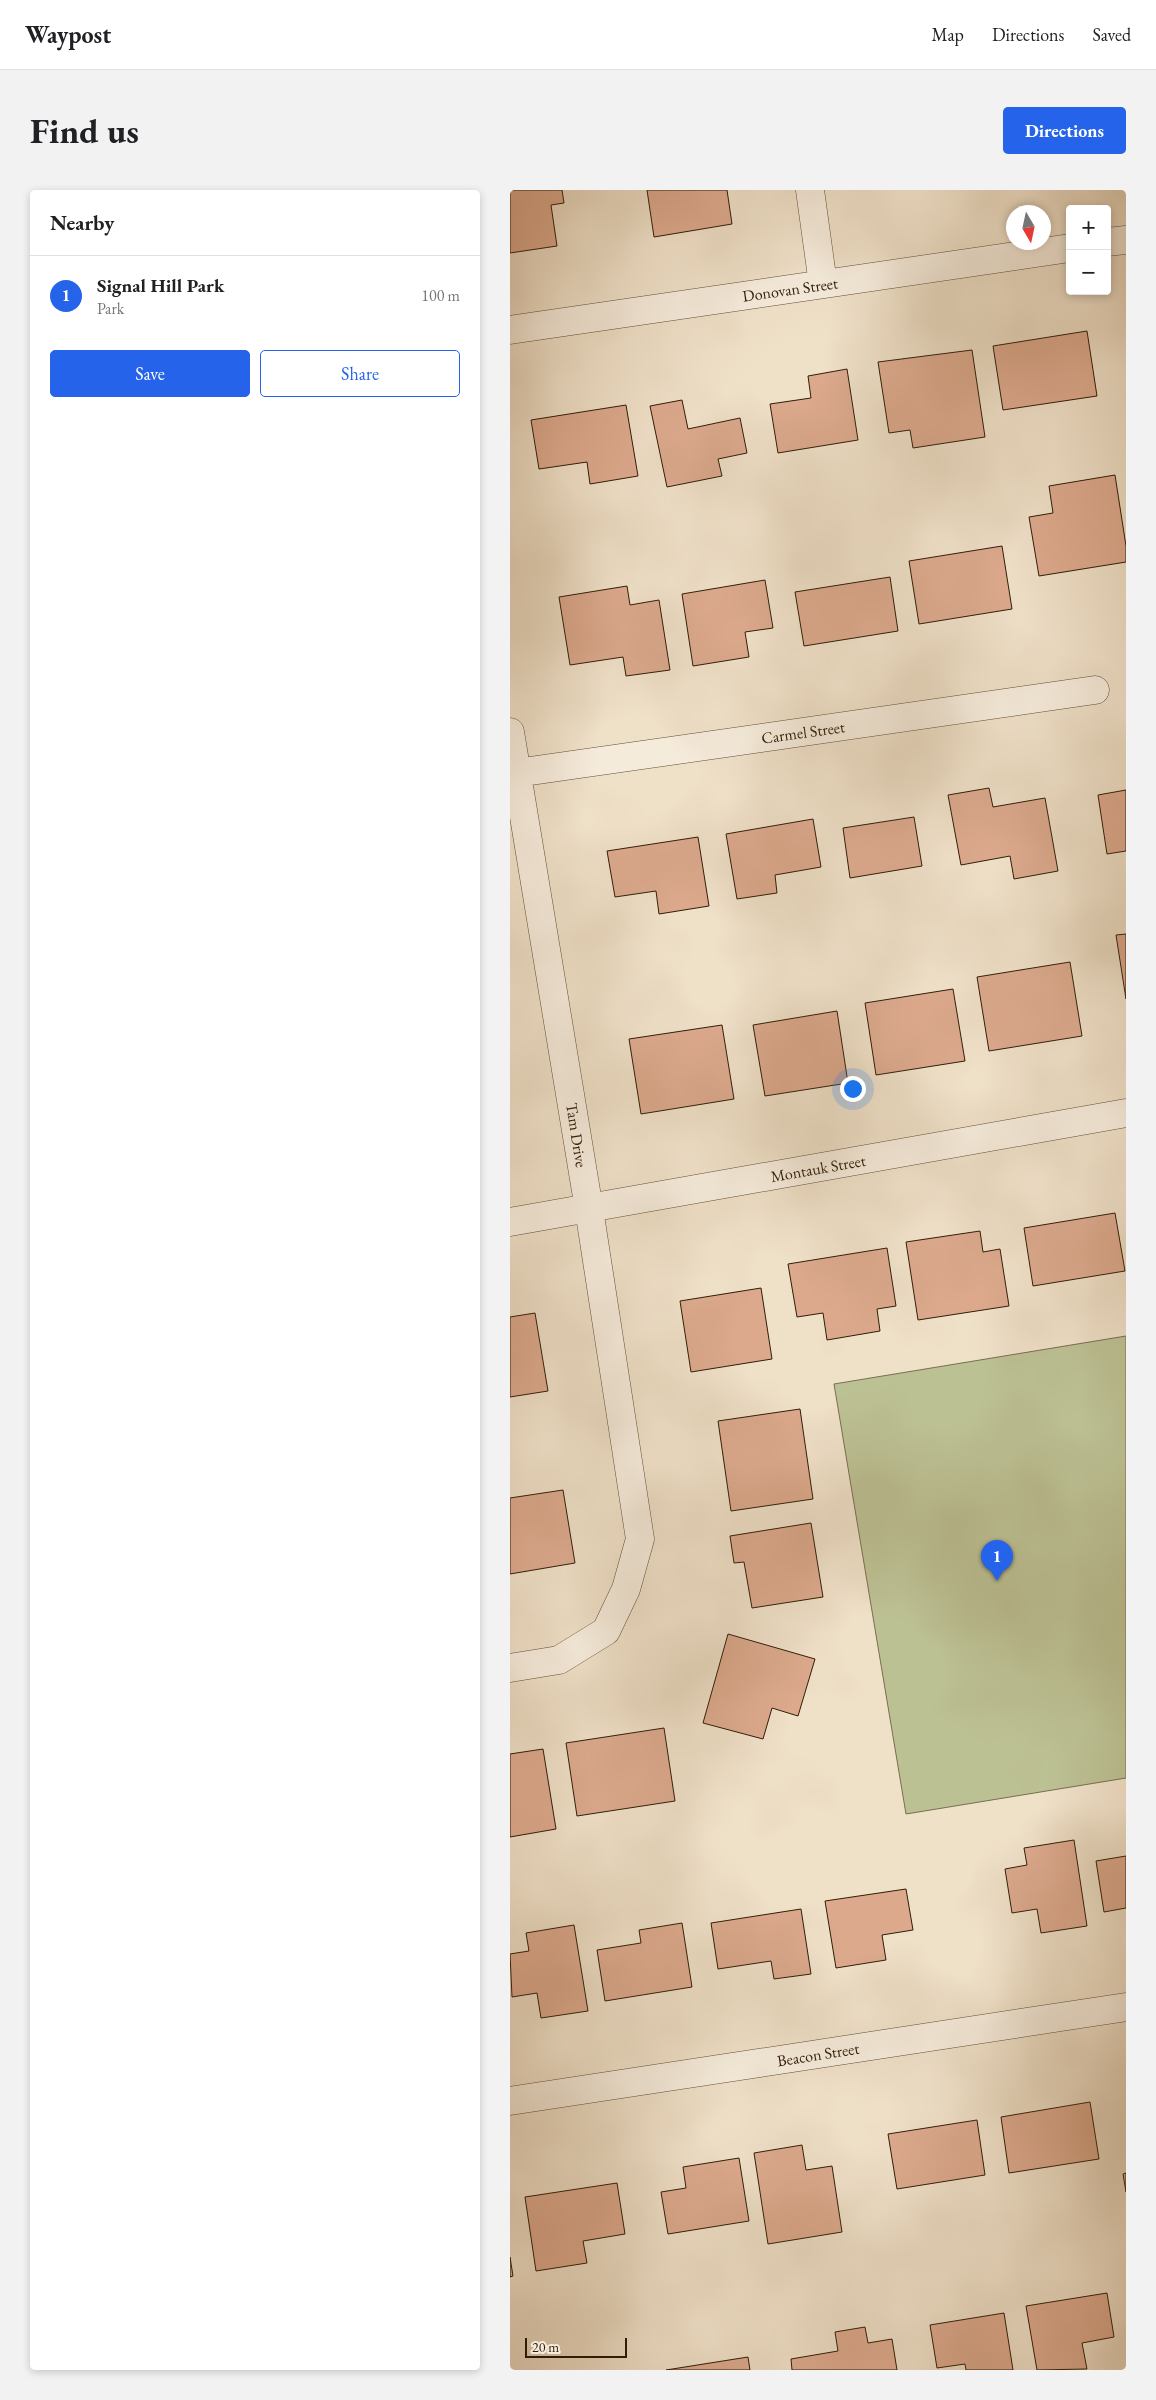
<!DOCTYPE html>
<meta charset="utf-8">
<style>
body{margin:0;font-family:"EB Garamond",serif;background:#f2f2f2;color:#202124}
.controls{position:absolute;right:15px;top:15px;display:grid;overflow:hidden;border-radius:5px;box-shadow:0 2px 8px #0003}
.controls button{width:45px;height:45px;display:grid;place-items:center;padding:0;border:0;border-bottom:1px solid #e0e0e0;background:#fff;color:#202124;font:25px sans-serif}
.compass{position:absolute;left:496px;top:15px;width:45px;height:45px;border-radius:50%;background:#fff;box-shadow:0 2px 8px #0003;rotate:171deg}
.scale{position:absolute;left:15px;bottom:12px;width:102px;box-sizing:border-box;padding-left:5px;border:2px solid #301d07;border-top:0;font-size:14px;line-height:18px;white-space:nowrap;color:#301d07;-webkit-text-stroke:4px #f5ebdb;paint-order:stroke}
.you{position:absolute;left:342px;top:898px;width:18px;height:18px;margin:-12px;border:4px solid #fff;border-radius:50%;background:#1a73e8;box-shadow:0 0 0 8px #1a73e833}
.badge{display:grid;place-items:center;width:32px;height:32px;border-radius:50%;background:#2563eb;color:#fff;font-size:16px;font-weight:700}
.pin{position:absolute;translate:-50% -41px;filter:drop-shadow(0 1px 2px #0008)}
.pin::after{content:'';position:absolute;top:26px;width:18px;height:15px;background:inherit;clip-path:polygon(0 0,100% 0,50% 100%)}
.list{margin:0;padding:0;list-style:none}
h2{display:flex;justify-content:space-between;align-items:center;height:65px;margin:0;padding:0 20px;font-size:21px}
h2 small{font-size:16px;font-weight:400;color:#757577}
.list li{display:grid;grid-template-columns:32px 1fr auto;gap:15px;align-items:center;box-sizing:border-box;height:80px;padding:0 20px;border-top:1px solid #e0e0e0}
.list b{display:block;font-size:19px;white-space:nowrap}
.list p{margin:0;font-size:16px;white-space:nowrap;color:#757577}
.list em{font-size:16px;font-style:normal;color:#757577}
.actions{display:flex;gap:10px;padding:15px 20px}
.actions a{flex:1;padding:11px 0;border:1px solid #2563eb;border-radius:5px;text-align:center;font-size:18px;color:#2563eb}
.actions .main{background:#2563eb;color:#fff}
.map{position:relative;flex:none;width:616px;height:2180px;overflow:hidden;border-radius:5px}
header{display:flex;align-items:center;gap:30px;box-sizing:border-box;height:70px;padding:0 25px;background:#fff;border-bottom:1px solid #e0e0e0}
header strong{font-size:24px}
nav{display:flex;gap:28px;margin-inline-start:auto;font-size:18px}
.intro{display:flex;align-items:center;justify-content:space-between;box-sizing:border-box;height:120px;padding:0 30px}
h1{margin:0;font-size:35px}
.button{padding:12px 22px;border-radius:5px;background:#2563eb;color:#fff;font-size:18px;font-weight:700}
main{display:flex;gap:30px;padding:0 30px}
aside{flex:1;background:#fff;border-radius:5px;box-shadow:0 2px 8px #0003}
.map>svg:first-child{display:block}
.green{fill:#bcc194;stroke:#766f4e}
.building{fill:#dca98d;stroke:#301d07}
.lines{fill:none;stroke-linecap:round;stroke-linejoin:round}
.minor-casing{stroke:#604e37;stroke-width:29}
.minor{stroke:#f5ebdb;stroke-width:28}
.labels{text-anchor:middle;stroke-width:4;stroke-linejoin:round;paint-order:stroke}
.street-label{font-size:16px;fill:#301d07;stroke:#f5ebdb}
</style>
<header>
<strong>Waypost</strong>
<nav><a>Map</a><a>Directions</a><a>Saved</a></nav>
</header>
<div class="intro"><h1>Find us</h1><a class="button">Directions</a></div>
<main>
<aside>
<h2>Nearby<small></small></h2>
<ul class="list">
<li><span class="badge">1</span><div><b>Signal Hill Park</b><p>Park</p></div><em>100 m</em></li>
</ul>
<div class="actions"><a class="main">Save</a><a>Share</a></div>
</aside>
<div class="map">
<svg width="616" height="2180" viewBox="0 0 616 2180">
<rect width="100%" height="100%" fill="#efe0c8"/>
<filter id="stains"><feTurbulence type="fractalNoise" baseFrequency=".004" numOctaves="4"/><feColorMatrix values="0 0 0 0 .2 0 0 0 0 .09 0 0 0 0 .02 0 0 0 .5 -.17"/></filter>
<radialGradient id="worn" r=".72"><stop offset=".6" stop-color="#630" stop-opacity="0"/><stop offset="1" stop-color="#630" stop-opacity=".3"/></radialGradient>
<!-- green -->
<path class="green" d="M616,1146V1588L396,1624L324,1194Z"/>
<!-- building -->
<path class="building" d="M0,0H52L54,13L41,15L47,56L0,63Z
M137,0H217L222,34L144,47Z
M577,141L587,206L493,220L483,156Z
M462,160L475,247L403,258L400,240L379,243L368,172Z
M337,179L348,250L268,263L260,214L301,208L298,186Z
M172,210L178,239L230,228L237,263L208,269L212,286L157,297L140,216Z
M116,215L128,286L80,294L77,272L29,279L21,230Z
M605,285L616,356V372L529,386L519,327L543,323L539,296Z
M492,356L502,419L409,434L399,371Z
M380,387L388,441L294,456L285,402Z
M255,390L263,438L235,442L239,467L183,476L172,404Z
M117,396L120,415L149,410L160,480L116,486L113,467L60,475L49,407Z
M479,598L483,617L535,608L548,681L504,689L500,666L451,675L438,605Z
M616,600V661L597,664L588,605Z
M404,627L412,676L340,688L333,638Z
M303,629L311,677L265,685L267,703L227,709L216,644Z
M188,647L199,716L149,724L146,701L105,707L97,661Z
M616,744V809L606,745Z
M560,772L572,846L479,861L467,787Z
M443,799L455,871L366,885L355,813Z
M327,821L338,893L255,906L243,835Z
M212,835L224,909L131,924L119,849Z
M605,1023L615,1081L523,1096L514,1038Z
M470,1041L473,1062L490,1059L499,1116L408,1130L396,1052Z
M377,1058L386,1116L367,1119L370,1141L317,1150L313,1123L287,1127L278,1074Z
M251,1098L262,1169L181,1182L170,1111Z
M25,1123L38,1201L0,1207V1127Z
M290,1219L303,1309L221,1321L208,1231Z
M53,1300L65,1373L0,1384V1308Z
M301,1333L313,1407L242,1418L234,1372L224,1373L220,1346Z
M218,1444L305,1469L288,1526L262,1518L253,1549L193,1533Z
M154,1538L165,1611L67,1626L56,1553Z
M33,1559L46,1639L0,1647V1564Z
M564,1650L577,1736L531,1743L527,1719L502,1723L495,1679L517,1675L514,1658Z
M616,1666V1718L594,1722L586,1671Z
M396,1699L403,1740L372,1745L376,1770L326,1778L315,1711Z
M291,1719L301,1784L264,1789L261,1771L208,1779L201,1733Z
M172,1733L182,1797L95,1811L87,1760L131,1753L129,1740Z
M64,1735L78,1821L31,1828L27,1803L2,1807L0,1764L19,1761L16,1743Z
M580,1912L589,1969L499,1983L491,1927Z
M467,1930L475,1985L387,1999L378,1944Z
M292,1955L296,1980L322,1976L332,2042L258,2054L244,1963Z
M229,1968L239,2031L158,2044L151,2002L176,1998L173,1977Z
M616,1983V2002L613,1984Z
M107,1993L115,2044L73,2051L77,2073L26,2081L15,2007Z
M0,2067L3,2086L0,2087Z
M597,2103L604,2147L572,2153L577,2179L527,2180L516,2116Z
M494,2123L503,2180H456L455,2174L427,2178L420,2135Z
M355,2137L358,2153L382,2149L387,2180H282L281,2169L328,2161L325,2142Z
M238,2167L240,2180H156Z"/>
<g class="lines">
<!-- minor casing -->
<g class="minor-casing">
<path id="minor" d="M300,0L313,94
M597,52L616,50
M0,140L560,58
M0,542L79,1019L130,1349L116,1399L96,1441L49,1470L0,1478
M0,584L585,500
M0,1032L616,923
M0,1911L616,1817"/>
</g>
<!-- minor -->
<use href="#minor" class="minor"/>
</g>
<g class="labels">
<!-- street labels -->
<g class="street-label">
<text transform="translate(280 99) rotate(-8)" y="6">Donovan Street</text>
<text transform="translate(293 542) rotate(-8)" y="6">Carmel Street</text>
<text transform="translate(67 945) rotate(81)" y="6">Tam Drive</text>
<text transform="translate(308 978) rotate(-10)" y="6">Montauk Street</text>
<text transform="translate(308 1864) rotate(-9)" y="6">Beacon Street</text>
</g>
</g>
<rect width="100%" height="100%" filter="url(#stains)"/>
<rect width="100%" height="100%" fill="url(#worn)"/>
</svg>
<div class="controls">
<button>+</button>
<button>−</button>
</div>
<svg class="compass" viewBox="-18 -18 36 36"><path d="M0-13l5 13h-10z" fill="#e53935"/><path d="M0 13l5-13h-10z" fill="#757577"/></svg>
<div class="scale">20 m</div>
<div class="you"></div>
<div class="pin badge" style="left:487px;top:1391px">1</div>
</div>
</main>
